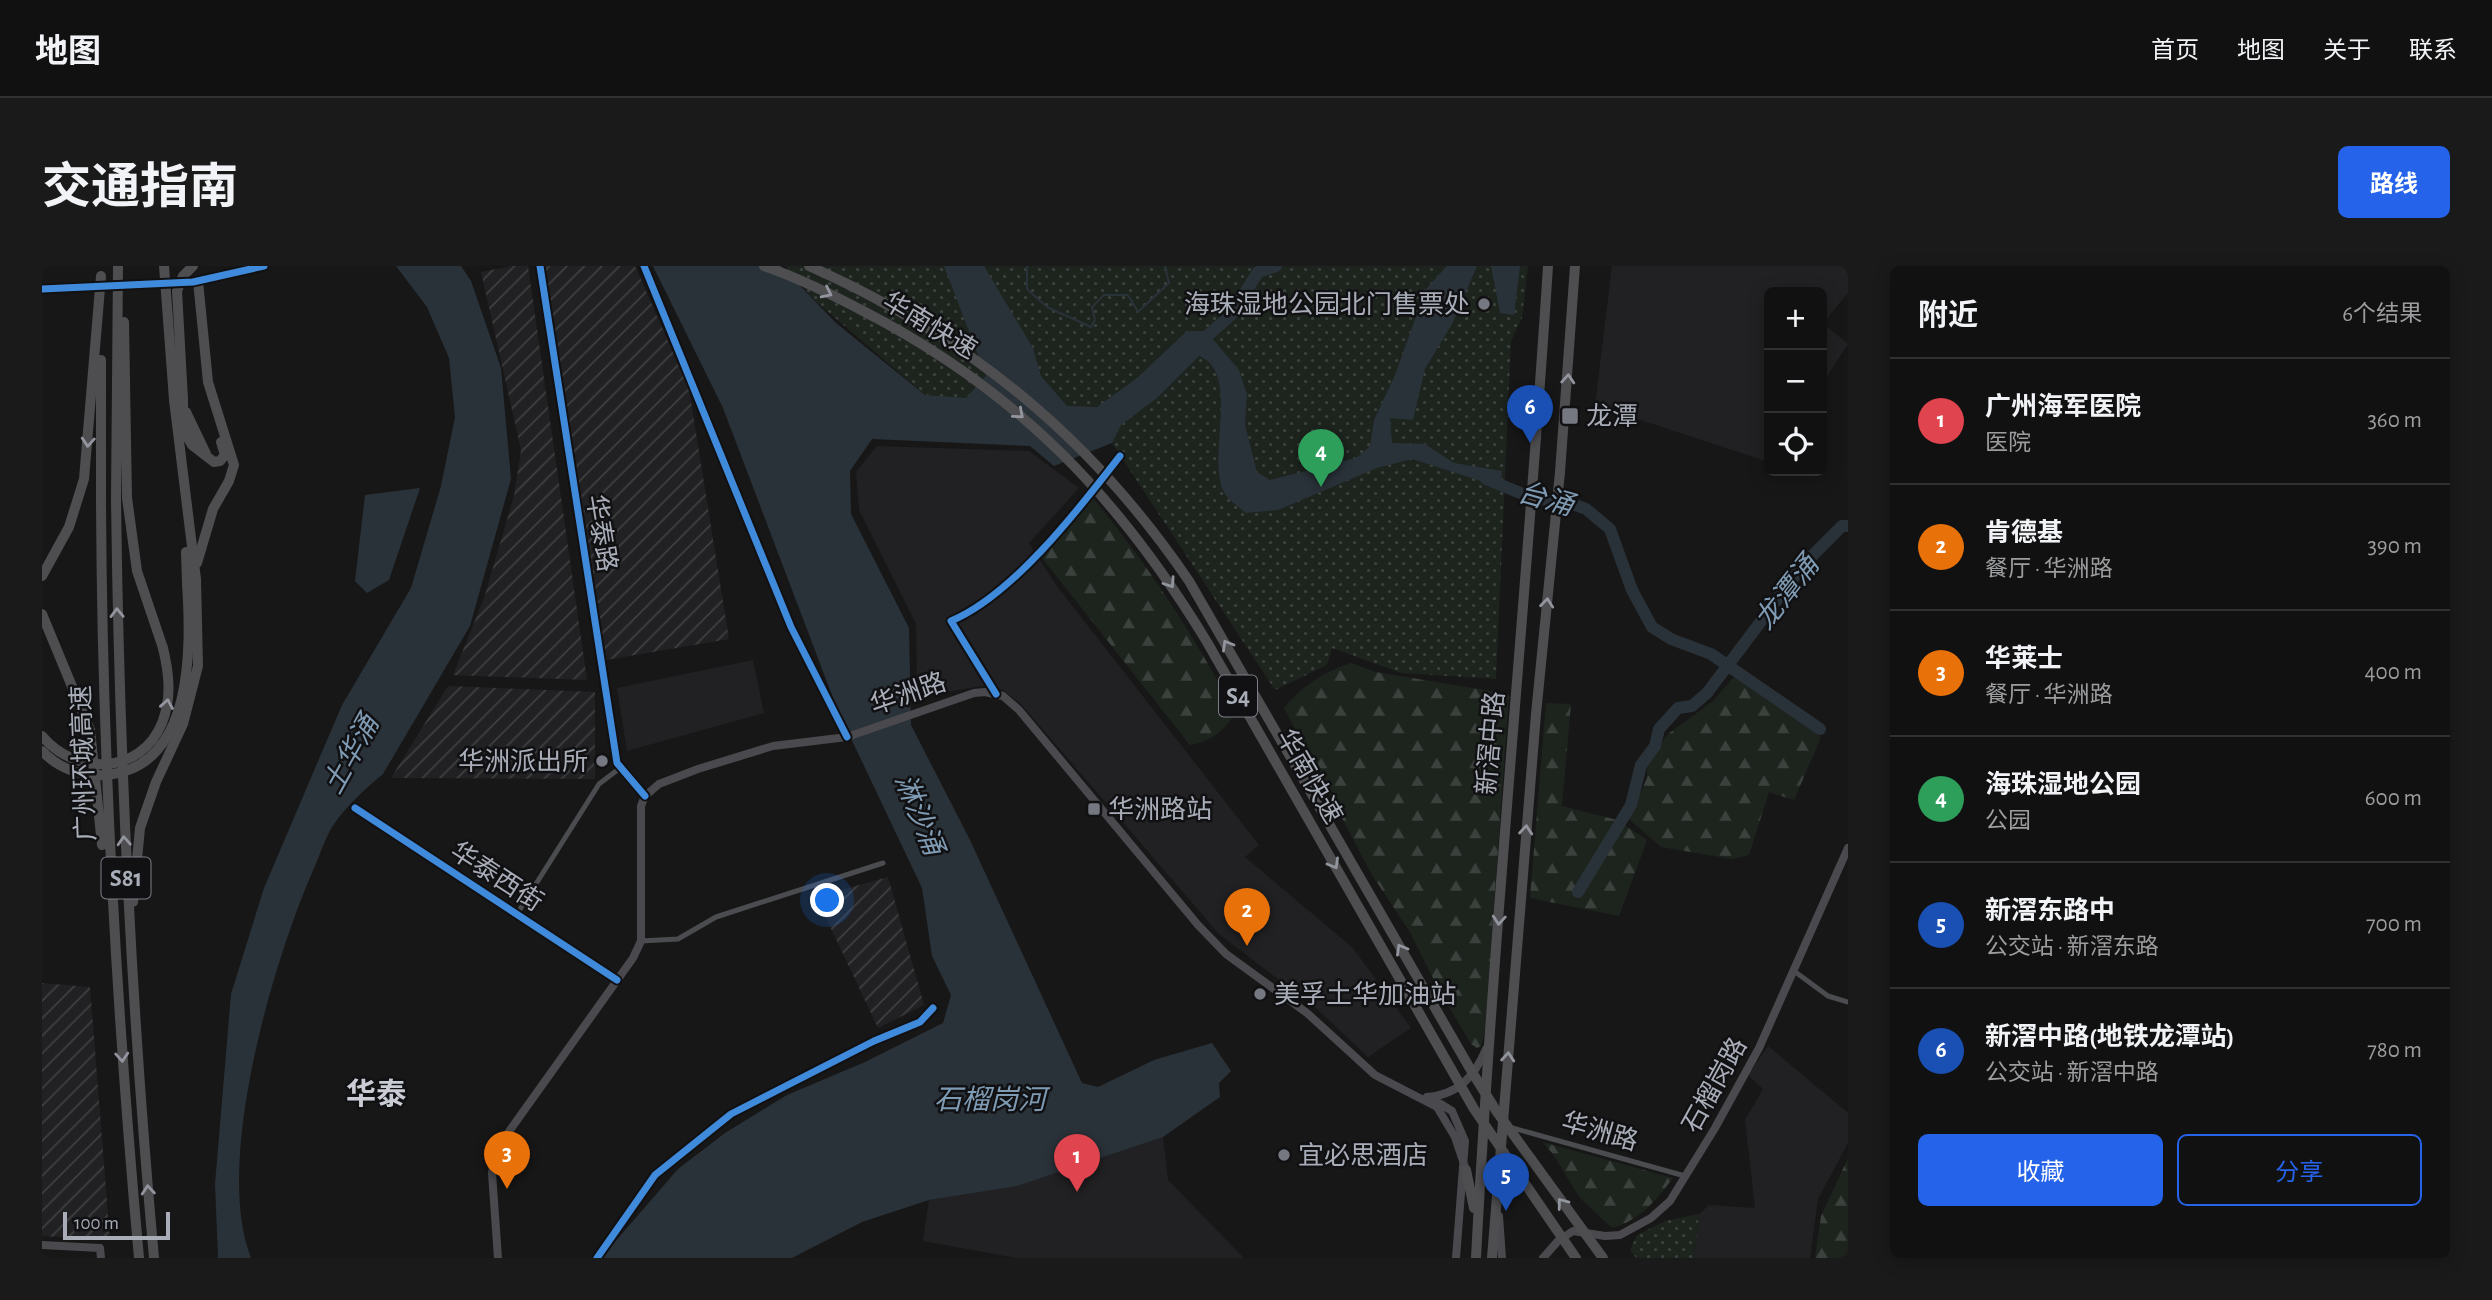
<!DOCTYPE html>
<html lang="zh">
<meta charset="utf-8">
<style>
body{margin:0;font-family:"Alegreya Sans","Noto Sans SC",sans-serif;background:#1a1a1a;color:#f1f3f6}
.controls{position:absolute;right:21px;top:21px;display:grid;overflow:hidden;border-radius:10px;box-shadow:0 4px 18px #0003}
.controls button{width:63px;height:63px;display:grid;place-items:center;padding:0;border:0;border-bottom:2px solid #303131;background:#111;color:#f1f3f6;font:35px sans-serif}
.scale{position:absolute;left:21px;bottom:18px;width:107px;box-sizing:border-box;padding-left:7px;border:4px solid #a8adb8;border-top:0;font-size:19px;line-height:24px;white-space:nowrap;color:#a8adb8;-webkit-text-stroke:5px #111113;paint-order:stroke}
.you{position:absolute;left:786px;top:635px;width:24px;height:24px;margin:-18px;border:5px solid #fff;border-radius:50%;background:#1a73e8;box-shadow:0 0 0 10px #1a73e833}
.badge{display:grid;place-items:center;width:46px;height:46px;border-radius:50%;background:#2563eb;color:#fff;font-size:23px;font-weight:700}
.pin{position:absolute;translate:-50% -58px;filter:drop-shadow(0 2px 4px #0008)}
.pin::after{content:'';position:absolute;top:37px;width:24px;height:21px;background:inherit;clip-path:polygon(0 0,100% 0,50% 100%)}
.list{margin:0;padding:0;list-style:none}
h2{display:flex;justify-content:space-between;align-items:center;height:91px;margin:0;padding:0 28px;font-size:30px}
h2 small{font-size:23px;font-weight:400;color:#9c9d9f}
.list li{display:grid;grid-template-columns:46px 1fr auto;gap:21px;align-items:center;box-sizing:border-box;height:126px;padding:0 28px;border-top:2px solid #303131}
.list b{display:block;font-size:26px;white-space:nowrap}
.list p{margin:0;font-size:23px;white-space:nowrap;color:#9c9d9f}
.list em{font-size:23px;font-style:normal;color:#9c9d9f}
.actions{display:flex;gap:14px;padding:21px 28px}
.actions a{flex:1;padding:16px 0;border:2px solid #2563eb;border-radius:10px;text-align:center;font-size:24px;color:#2563eb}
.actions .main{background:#2563eb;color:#fff}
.icon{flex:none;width:38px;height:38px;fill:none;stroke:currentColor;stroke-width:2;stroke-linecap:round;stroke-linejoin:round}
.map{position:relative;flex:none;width:1806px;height:992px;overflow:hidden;border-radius:10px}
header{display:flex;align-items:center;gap:42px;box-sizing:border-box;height:98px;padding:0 35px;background:#111;border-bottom:2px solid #303131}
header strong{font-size:33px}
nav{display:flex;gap:38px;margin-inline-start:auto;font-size:24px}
.intro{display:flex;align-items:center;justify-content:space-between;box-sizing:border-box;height:168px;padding:0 42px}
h1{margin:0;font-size:49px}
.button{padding:18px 32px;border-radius:10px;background:#2563eb;color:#fff;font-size:24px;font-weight:700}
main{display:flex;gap:42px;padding:0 42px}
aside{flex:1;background:#111;border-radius:10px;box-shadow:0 4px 18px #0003}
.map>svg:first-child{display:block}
.built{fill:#212123}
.industrial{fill:url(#industrial-furrows)}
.forest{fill:url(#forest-firs)}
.park{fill:url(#park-dots)}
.water{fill:#2a3239}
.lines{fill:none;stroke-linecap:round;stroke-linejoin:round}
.stream{stroke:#2a3239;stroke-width:2}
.river{stroke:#2a3239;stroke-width:12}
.street{stroke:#4b4c50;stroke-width:5}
.secondary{stroke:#4a4a4e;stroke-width:8}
.highway{stroke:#4e4e51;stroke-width:10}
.highway-bridge{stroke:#4e4e51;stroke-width:10}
.cycleway-casing{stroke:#111113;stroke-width:11}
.cycleway{stroke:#408adc;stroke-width:7}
.oneway{stroke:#92959e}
.poi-dot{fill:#757880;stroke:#111113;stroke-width:2.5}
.labels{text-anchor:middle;stroke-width:5;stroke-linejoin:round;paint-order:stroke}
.shield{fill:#111113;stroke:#7b7e86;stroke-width:2}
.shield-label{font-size:24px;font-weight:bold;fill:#a8adb8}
.poi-label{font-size:26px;fill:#a8adb8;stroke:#111113;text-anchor:start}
.street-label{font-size:26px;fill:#a8adb8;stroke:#111113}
.water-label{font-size:28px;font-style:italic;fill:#7f9bb3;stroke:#111113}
.quarter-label{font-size:30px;font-weight:bold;fill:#c9ccd4;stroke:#111113}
</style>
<header>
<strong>地图</strong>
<nav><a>首页</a><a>地图</a><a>关于</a><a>联系</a></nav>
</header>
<div class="intro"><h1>交通指南</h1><a class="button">路线</a></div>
<main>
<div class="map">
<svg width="1806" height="992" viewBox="0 0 1806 992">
<defs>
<pattern id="industrial-furrows" width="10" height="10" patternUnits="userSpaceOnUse" patternTransform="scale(1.75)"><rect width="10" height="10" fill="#212123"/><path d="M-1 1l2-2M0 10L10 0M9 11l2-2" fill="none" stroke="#3e3f41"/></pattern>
<pattern id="forest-firs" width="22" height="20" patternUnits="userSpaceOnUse" patternTransform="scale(1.75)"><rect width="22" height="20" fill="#1d241e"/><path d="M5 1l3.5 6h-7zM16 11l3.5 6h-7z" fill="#3b413d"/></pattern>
<pattern id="park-dots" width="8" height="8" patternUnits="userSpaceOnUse" patternTransform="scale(1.75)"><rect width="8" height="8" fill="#1d241e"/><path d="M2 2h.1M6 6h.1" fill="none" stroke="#3b413d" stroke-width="1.8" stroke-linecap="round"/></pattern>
</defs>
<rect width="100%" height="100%" fill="#171717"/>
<!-- built -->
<path class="built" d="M1570,0H1806V27L1781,57L1806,78L1780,118V26H1727V196L1553,139Z
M835,180L987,185L1037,222L987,277L1014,319L1217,579L1203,591L1311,682L1369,762L1326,791L1274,742L1177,668L978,437L961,424L940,420L875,431L874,358L817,244L814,206Z
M711,394L722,447L585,485L575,422Z
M1726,780L1806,847V877L1776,933L1768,992H1652L1657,948L1667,939L1713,942L1703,854L1721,823L1706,809Z
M1121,871L1126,914L1202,992H974L881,975L887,934L979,918Z"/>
<!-- industrial -->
<path class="industrial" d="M470,0H486L545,414L411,409L442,332L472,230L479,184L439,6Z
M502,0H593L647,123L687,373L564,394Z
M406,420L553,426V513L349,512Z
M846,611L882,739L836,762L774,631Z
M0,717L48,721L68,974L0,970Z"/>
<!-- forest -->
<path class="forest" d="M1050,231C1106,298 1152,370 1193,446C1185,464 1167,476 1148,479L1000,292Z
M1309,397L1334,406L1467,428L1443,764L1439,780L1435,782L1429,778L1397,724L1368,666L1330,609L1242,442C1260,420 1281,406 1309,397Z
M1692,411L1779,471L1752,534L1727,526L1707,589L1690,593L1619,581L1587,553L1605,512V498L1626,468L1671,435Z
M1504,437L1529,438L1520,540L1575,554L1605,574L1577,650L1488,632Z
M1500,876L1631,912C1613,935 1599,954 1570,962L1538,932L1511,888Z
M1806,892V992H1773L1779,950Z"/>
<!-- park -->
<path class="park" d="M744,0H1486L1480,52L1469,75L1454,413L1359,407L1290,382L1285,399L1233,424L1070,177L1041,150L883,129L770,32Z
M1657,948L1652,992H1594L1588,984L1595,969L1623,955Z"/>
<!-- water -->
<path class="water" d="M354,0H419L429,15L459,102L469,213L428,360L341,508C323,523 303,541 290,561C283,573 278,588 273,600C232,692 171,896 209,992H176L173,918L189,728L222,622L300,439L369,322L399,220L413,151L407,92L385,41Z
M611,0H739L794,57L883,129L924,132L944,110L902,0H942L991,82L999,110L1025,140L1055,141L1095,112L1145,65H1164L1197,104L1205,128L1203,159L1215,206L1228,214L1314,192L1328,180L1332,154L1353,109L1384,23L1405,0H1435L1410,58L1383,103L1371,154L1348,152L1350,177L1383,178L1412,197L1460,205L1458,221L1370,193L1335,202L1236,244L1204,247C1197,241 1184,233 1181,224C1165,187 1199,107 1157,90L1115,132L1079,159L1070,177L1012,200L988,180L830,173L808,205L809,248L867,362L869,459L928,574L1040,817L1056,821L1112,794L1170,777L1189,805L1177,817L1178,831L1121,871L975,920L887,934L820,956L750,992H559L636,903L683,867L745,829L823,796L901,757L909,729L890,690L880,622L796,445L681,142Z
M1449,0H1478L1472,49L1458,47Z
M378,222L347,314L325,327L313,315L323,229Z"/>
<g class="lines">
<!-- stream -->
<path class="stream" d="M985,0V23L1005,41L1049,61L1053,54L1050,41L1062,29H1086L1096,46L1127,17L1123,0"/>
<!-- river -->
<path class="river" d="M1155,79L1189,49L1216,6L1234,0
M1444,213L1493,233L1520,234L1544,243L1568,263L1590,324L1610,361L1629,373L1669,388L1778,463
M1536,626L1589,539L1599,499L1613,480L1617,463L1636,442L1650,440L1665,427L1762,298L1800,260H1806"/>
<!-- street -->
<path class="street" d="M498,0L575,497L603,530
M954,428L909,355C971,329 1037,243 1078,190
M313,542L575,714
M475,648L557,518L578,502
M599,675L636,673L674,651L841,597
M1752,705L1786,730L1806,736
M1467,861L1643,910
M555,992L613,909L689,848L832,775L878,756L891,742"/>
<!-- secondary -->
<path class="secondary" d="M602,0L749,361L805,471
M0,23L151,16L222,0
M1385,831C1416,829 1433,810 1444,783
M1392,834L1410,845L1423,875L1414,992
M1457,950L1460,992
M0,979L58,982L59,992
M456,992L450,907L453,885L591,692L599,675V540L603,530L617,518L656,503L731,480L805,471L932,427L943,426L961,430L977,444L1156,659L1184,688L1265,747L1333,809L1395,841L1413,871L1424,904
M1501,992L1516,975L1531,965L1563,970L1578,969L1609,952L1628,935L1673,862L1717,782L1806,582"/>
<!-- highway -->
<path class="highway" d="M141,133V162
M144,146L164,188
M139,160L150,179L172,196L178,195L183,189L179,176
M1518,206L1533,0
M74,232C77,486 89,739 112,992
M85,232L95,305L121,382
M59,233C60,487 74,739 97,992
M144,286L145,317
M155,297L171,243L187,215L192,199L166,116L156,15
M0,348L48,464L60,579
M91,636L98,562L114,516L141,458L156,400L154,313L132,134
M1424,904L1432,942
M1434,992C1451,661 1485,331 1506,0
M1450,992L1494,448L1514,247"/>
<!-- highway-bridge -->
<path class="highway-bridge" d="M122,0L132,134
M722,0C757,12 791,29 823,46C976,125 1077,231 1165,376L1432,843L1534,992
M767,0C927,71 1049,171 1147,315L1430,806L1455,846L1561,992
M82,56L85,232
M59,94V233
M141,133L135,25L141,10L151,0
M74,232L76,0
M1514,247L1518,206
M0,310L27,261L42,213L59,10
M0,470C33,510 99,509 120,457C130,432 127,407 121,382
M0,485C16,502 39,511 63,509C153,502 149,381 145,317"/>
<!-- cycleway casing -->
<g class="cycleway-casing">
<path id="cycleway" d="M498,0L575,497L603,530
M602,0L749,361L805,471
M0,23L151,16L222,0
M954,428L909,355C971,329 1037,243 1078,190
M313,542L575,714
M555,992L613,909L689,848L832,775L878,756L891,742"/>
</g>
<!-- cycleway -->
<use href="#cycleway" class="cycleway"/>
</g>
<!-- one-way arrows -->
<defs><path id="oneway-chevron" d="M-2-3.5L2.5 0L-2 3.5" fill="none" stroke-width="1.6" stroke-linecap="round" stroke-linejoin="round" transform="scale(1.75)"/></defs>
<g class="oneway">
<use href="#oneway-chevron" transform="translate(785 27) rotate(26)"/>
<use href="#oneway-chevron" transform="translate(1526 113) rotate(-86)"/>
<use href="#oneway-chevron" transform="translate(977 148) rotate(41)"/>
<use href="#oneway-chevron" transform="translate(46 176) rotate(94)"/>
<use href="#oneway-chevron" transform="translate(1128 317) rotate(56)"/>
<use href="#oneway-chevron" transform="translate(1505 337) rotate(-84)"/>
<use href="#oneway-chevron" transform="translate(75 347) rotate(-91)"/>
<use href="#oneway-chevron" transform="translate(1185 379) rotate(-120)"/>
<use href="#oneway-chevron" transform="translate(125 438) rotate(-80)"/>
<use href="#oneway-chevron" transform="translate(1484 564) rotate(-85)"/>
<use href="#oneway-chevron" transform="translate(82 575) rotate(-93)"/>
<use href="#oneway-chevron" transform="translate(1292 598) rotate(60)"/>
<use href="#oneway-chevron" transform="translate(1457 654) rotate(94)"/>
<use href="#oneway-chevron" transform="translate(1359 683) rotate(-120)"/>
<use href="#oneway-chevron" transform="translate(80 791) rotate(86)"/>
<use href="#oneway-chevron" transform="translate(1466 791) rotate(-85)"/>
<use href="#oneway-chevron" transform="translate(106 924) rotate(-95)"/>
<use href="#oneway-chevron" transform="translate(1520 937) rotate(-127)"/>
</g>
<!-- markers -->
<g class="poi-dot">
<circle cx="1442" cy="38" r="7"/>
<rect x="1519" y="141" width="18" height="18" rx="3.5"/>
<circle cx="560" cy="495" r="7"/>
<rect x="1045" y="536" width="14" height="14" rx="3.5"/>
<circle cx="1218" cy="728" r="7"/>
<circle cx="1242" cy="889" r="7"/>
</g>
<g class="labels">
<!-- shield labels -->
<g class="shield">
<rect x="1177" y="409.5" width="38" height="41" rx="5"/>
<rect x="59.5" y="591.5" width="49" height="41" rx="5"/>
</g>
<g class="shield-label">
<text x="1196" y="438">S4</text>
<text x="84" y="620">S81</text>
</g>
<!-- poi labels -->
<g class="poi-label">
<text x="1428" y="47" text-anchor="end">海珠湿地公园北门售票处</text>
<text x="1544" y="159">龙潭</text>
<text x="546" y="504" text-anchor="end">华洲派出所</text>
<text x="1066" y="552">华洲路站</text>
<text x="1232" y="737">美孚土华加油站</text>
<text x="1256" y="898">宜必思酒店</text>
</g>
<!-- street labels -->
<g class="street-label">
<text transform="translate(888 59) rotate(31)" y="9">华南快速</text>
<text transform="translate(560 267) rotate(81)" y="9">华泰路</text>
<text transform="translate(866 427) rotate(-19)" y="9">华洲路</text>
<text transform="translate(1448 477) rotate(-85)" y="9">新滘中路</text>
<text transform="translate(41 497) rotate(-92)" y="9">广州环城高速</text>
<text transform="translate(1268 510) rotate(60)" y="9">华南快速</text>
<text transform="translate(455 610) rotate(33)" y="9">华泰西街</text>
<text transform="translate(1672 819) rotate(-61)" y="9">石榴岗路</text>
<text transform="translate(1558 865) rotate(16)" y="9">华洲路</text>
</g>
<!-- water labels -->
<g class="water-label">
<text transform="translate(1504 232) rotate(16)" y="10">台涌</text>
<text transform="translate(1744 326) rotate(-52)" y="10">龙潭涌</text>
<text transform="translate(308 488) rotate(-61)" y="10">土华涌</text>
<text transform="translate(878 548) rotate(68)" y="10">淋沙涌</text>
<text x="948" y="843">石榴岗河</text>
</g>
<!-- quarter labels -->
<g class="quarter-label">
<text x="334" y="838">华泰</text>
</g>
</g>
</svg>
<div class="controls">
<button>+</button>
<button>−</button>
<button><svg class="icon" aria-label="locate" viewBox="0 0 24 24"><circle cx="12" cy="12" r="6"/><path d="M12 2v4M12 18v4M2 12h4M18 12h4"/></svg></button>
</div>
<div class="scale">100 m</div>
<div class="you"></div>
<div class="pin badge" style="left:1035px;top:926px;background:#e0444e">1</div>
<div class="pin badge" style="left:1205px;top:680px;background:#e8710a">2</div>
<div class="pin badge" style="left:465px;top:923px;background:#e8710a">3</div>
<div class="pin badge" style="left:1279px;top:221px;background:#2e9e5b">4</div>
<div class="pin badge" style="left:1464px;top:945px;background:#1a4fb4">5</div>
<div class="pin badge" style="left:1488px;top:177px;background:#1a4fb4">6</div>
</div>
<aside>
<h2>附近<small>6个结果</small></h2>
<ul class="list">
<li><span class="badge" style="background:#e0444e">1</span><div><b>广州海军医院</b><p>医院</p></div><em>360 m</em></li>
<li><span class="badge" style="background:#e8710a">2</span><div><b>肯德基</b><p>餐厅 · 华洲路</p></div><em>390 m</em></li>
<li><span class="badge" style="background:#e8710a">3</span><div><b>华莱士</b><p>餐厅 · 华洲路</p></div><em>400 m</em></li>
<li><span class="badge" style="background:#2e9e5b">4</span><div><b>海珠湿地公园</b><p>公园</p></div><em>600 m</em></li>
<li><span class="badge" style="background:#1a4fb4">5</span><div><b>新滘东路中</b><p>公交站 · 新滘东路</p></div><em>700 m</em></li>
<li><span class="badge" style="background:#1a4fb4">6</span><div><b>新滘中路(地铁龙潭站)</b><p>公交站 · 新滘中路</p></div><em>780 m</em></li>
</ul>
<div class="actions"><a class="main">收藏</a><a>分享</a></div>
</aside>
</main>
